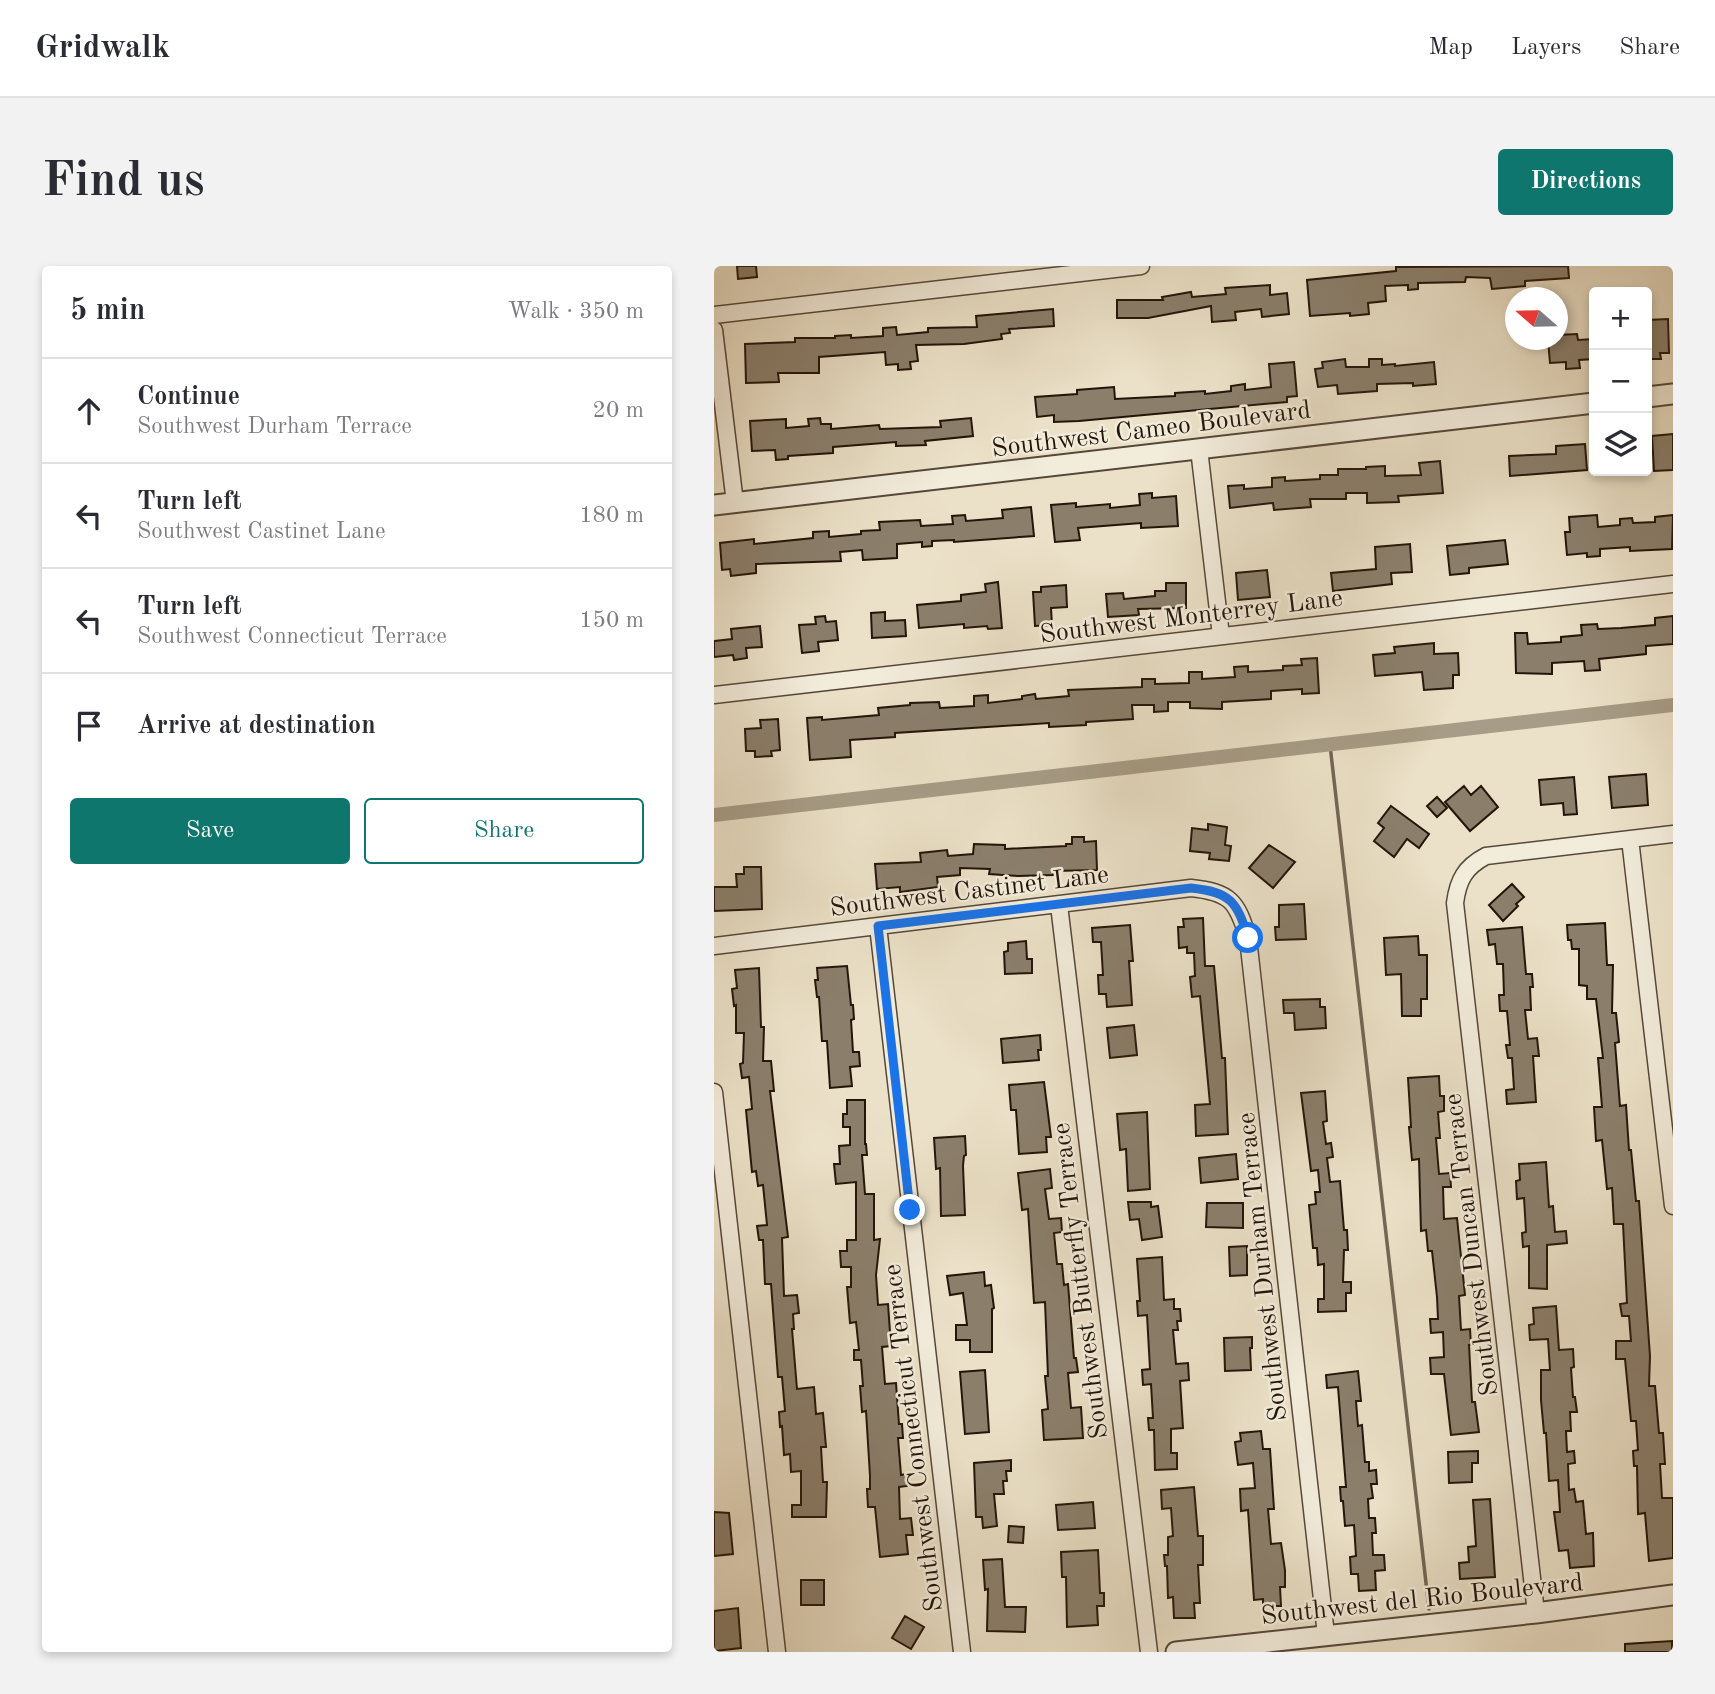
<!DOCTYPE html>
<meta charset="utf-8">
<style>
body{margin:0;font-family:"Old Standard TT",serif;background:#f2f2f3;color:#2b2b33}
.controls{position:absolute;right:21px;top:21px;display:grid;overflow:hidden;border-radius:7px;box-shadow:0 4px 10px #0003}
.controls button{width:63px;height:63px;display:grid;place-items:center;padding:0;border:0;border-bottom:2px solid #e1e1e2;background:#fff;color:#2b2b33;font:35px sans-serif}
.compass{position:absolute;left:791px;top:21px;width:63px;height:63px;border-radius:50%;background:#fff;box-shadow:0 4px 10px #0003;rotate:290deg}
.stop{position:absolute;width:21px;height:21px;margin:-16px;border:5px solid #1a73e8;border-radius:50%;background:#fff}
.stop.end{background:#1a73e8;border-color:#fff;box-shadow:0 2px 7px #0008}
.list{margin:0;padding:0;list-style:none}
h2{display:flex;justify-content:space-between;align-items:center;height:91px;margin:0;padding:0 28px;font-size:30px}
h2 small{font-size:23px;font-weight:400;color:#7c7c81}
.list li{display:grid;grid-template-columns:46px 1fr auto;gap:21px;align-items:center;box-sizing:border-box;height:105px;padding:0 28px;border-top:2px solid #e1e1e2}
.list b{display:block;font-size:26px;white-space:nowrap}
.list p{margin:0;font-size:23px;white-space:nowrap;color:#7c7c81}
.list em{font-size:23px;font-style:normal;color:#7c7c81}
.actions{display:flex;gap:14px;padding:21px 28px}
.actions a{flex:1;padding:16px 0;border:2px solid #0f766e;border-radius:7px;text-align:center;font-size:24px;color:#0f766e}
.actions .main{background:#0f766e;color:#fff}
.icon{flex:none;width:38px;height:38px;fill:none;stroke:currentColor;stroke-width:2;stroke-linecap:round;stroke-linejoin:round}
.map{position:relative;flex:none;width:959px;height:1386px;overflow:hidden;border-radius:7px}
header{display:flex;align-items:center;gap:42px;box-sizing:border-box;height:98px;padding:0 35px;background:#fff;border-bottom:2px solid #e1e1e2}
header strong{font-size:33px}
nav{display:flex;gap:38px;margin-inline-start:auto;font-size:24px}
.intro{display:flex;align-items:center;justify-content:space-between;box-sizing:border-box;height:168px;padding:0 42px}
h1{margin:0;font-size:49px}
.button{padding:18px 32px;border-radius:7px;background:#0f766e;color:#fff;font-size:24px;font-weight:700}
main{display:flex;gap:42px;padding:0 42px}
aside{flex:1;background:#fff;border-radius:7px;box-shadow:0 4px 10px #0003}
.map>svg:first-child{display:block}
.lines{fill:none;stroke-linecap:round;stroke-linejoin:round}
.stream{stroke:#736655;stroke-width:3.5}
.canal{stroke:#a79c87;stroke-width:14}
.building{fill:#8b7f6c;stroke:#241509;stroke-width:2}
.minor-casing{stroke:#564839;stroke-width:19}
.tertiary-casing{stroke:#564839;stroke-width:23}
.minor{stroke:#f2ecdb;stroke-width:16}
.tertiary{stroke:#f2ecdb;stroke-width:19}
.route{stroke:#1a73e8;stroke-width:9}
.labels{text-anchor:middle;stroke-width:5;stroke-linejoin:round;paint-order:stroke}
.street-label{font-size:26px;fill:#241509;stroke:#f2ecdb}
</style>
<header>
<strong>Gridwalk</strong>
<nav><a>Map</a><a>Layers</a><a>Share</a></nav>
</header>
<div class="intro"><h1>Find us</h1><a class="button">Directions</a></div>
<main>
<aside>
<h2>5 min<small>Walk · 350 m</small></h2>
<ul class="list">
<li><svg class="icon" aria-label="ahead" viewBox="0 0 24 24"><path d="M12 20V5M6 11l6-6 6 6"/></svg><div><b>Continue</b><p>Southwest Durham Terrace</p></div><em>20 m</em></li>
<li><svg class="icon" aria-label="left" viewBox="0 0 24 24"><path d="M17 20v-9H6M10 6l-5 5 5 5"/></svg><div><b>Turn left</b><p>Southwest Castinet Lane</p></div><em>180 m</em></li>
<li><svg class="icon" aria-label="left" viewBox="0 0 24 24"><path d="M17 20v-9H6M10 6l-5 5 5 5"/></svg><div><b>Turn left</b><p>Southwest Connecticut Terrace</p></div><em>150 m</em></li>
<li><svg class="icon" aria-label="arrive" viewBox="0 0 24 24"><path d="M6 21V4h12l-3 4 3 4H6"/></svg><div><b>Arrive at destination</b></div></li>
</ul>
<div class="actions"><a class="main">Save</a><a>Share</a></div>
</aside>
<div class="map">
<svg width="959" height="1386" viewBox="0 0 959 1386">
<rect width="100%" height="100%" fill="#ebe1c8"/>
<filter id="stains"><feTurbulence type="fractalNoise" baseFrequency=".00286" numOctaves="4"/><feColorMatrix values="0 0 0 0 .2 0 0 0 0 .09 0 0 0 0 .02 0 0 0 .5 -.17"/></filter>
<radialGradient id="worn" r=".72"><stop offset=".6" stop-color="#630" stop-opacity="0"/><stop offset="1" stop-color="#630" stop-opacity=".3"/></radialGradient>
<g class="lines">
<!-- stream -->
<path class="stream" d="M616,479L715,1343"/>
<!-- canal -->
<path class="canal" d="M0,549L959,439"/>
</g>
<!-- building -->
<path class="building" d="M23,0H42L43,11L24,13Z
M854,0L855,12L811,15V20L778,23L776,12L752,11L751,16L704,17V23L694,24V19L671,20L672,35L654,37L655,48L636,50V47L596,50L593,14L682,5V1Z
M556,19V29L573,27L575,48L548,51L547,43L521,46L522,54L498,56L497,40L434,52H403V34H449L448,31L477,26L478,31L512,28L511,22Z
M339,43L340,60L295,63L296,67L287,68L288,73L250,78L202,79L204,95L196,96L197,103L184,104V98L172,99L171,86L105,91V107H64L65,116L32,117L31,78L81,76V72H121V70L137,69V72L169,70V62L182,61L183,69L214,66V62L263,61L262,50Z
M954,53L955,87H946L947,93H933V54Z
M863,68L864,74L880,73V93L865,94L866,102L852,103V96L836,97L834,74H844V69Z
M631,93L632,101H655V93H668V99L681,98V100L720,96L722,118L699,120V117L663,118V125L624,128L623,119L604,121L601,103L609,102L608,96Z
M580,96L583,130L573,131V136L365,155L340,156V149L323,151L321,131L363,128V124L400,121L401,133L461,130V127L491,125V128L517,125V120L531,118V124L557,121L555,98Z
M106,152L107,158H117V163L165,159L166,163L227,161L226,155L257,152L259,170L211,175L212,179L182,180V176L119,181V187L74,190V193L62,194L61,184L38,185L36,155L72,153V162L95,160L94,153Z
M959,168V204L940,205L938,170Z
M871,178L873,204L796,210L795,190L842,188V180Z
M726,195L729,227L684,230L685,236L653,237V227H632V233H596L597,241L560,244L559,237L516,242L514,220L530,219V223L558,221V212L571,211V215L606,213V209H624V203H652V201L671,200V210L707,209L705,197Z
M438,227V232L462,230L464,260L427,262V257L364,262L366,274L341,276L337,239L362,237V241L396,238V242L426,239L425,228Z
M317,241L320,270L240,276V274L218,275V280L208,281V276L183,278V292L149,294L148,284L126,286L127,295L42,298V307L17,310L16,303L8,304L6,277L40,273V278L99,272V266L115,265V271L147,268V265L166,264L165,256L206,254L207,260L239,258L238,250L251,249L252,255L289,252L288,244Z
M883,249L884,261L906,259V253L918,252L919,257L941,256V251L959,249L958,283L916,285V281L886,283V290L873,291V287L853,289L851,266H856L855,251Z
M791,274L794,298L755,302V307L736,309L733,280Z
M696,278L698,306L677,307L678,318L619,325L617,307L662,303L661,281Z
M553,304L556,331L524,334L522,307Z
M284,316L288,362L274,363L273,360L250,362V358L205,362L203,339L247,335V329L272,326L271,318Z
M452,317H472V342L424,343L425,349L394,351L392,328L409,327L410,333L441,330V325H452Z
M352,319L353,341L337,342L338,359L321,360L319,326H327V321Z
M171,346V355L191,354L192,370L158,372L157,347Z
M111,350L112,356L122,355L124,374L104,376L105,385L88,387L85,359L102,358L101,351Z
M959,350V378L932,380V388L885,393L886,404L871,405L870,395L838,397V408L802,407L801,367H813L814,378L847,376V371L868,369L867,359L883,358L884,363L907,362L941,359V352Z
M46,360L48,381L32,382L33,392L20,394L19,389L0,391V375L18,373L17,363Z
M720,377V388L744,387L745,409H739V422L710,424L708,406L661,410L659,389L681,387L680,381Z
M603,392L605,427L588,428V423L557,425V433L508,436V443L476,442V436H454V445L440,446V439H418L419,453L372,456V459L335,461V457L181,467V471L136,474L137,491L96,494L93,452L108,451V454L165,449L164,442L196,439V437L225,436L226,442L260,440V430L274,429V437L308,433V430L321,428L322,433L355,430L354,424L428,421V413H441V418L475,417V406H488V413L521,411L520,401L534,400V406L569,404V400L588,399L587,393Z
M64,453L66,484L57,485L58,490L41,491V485H32L31,463L47,462L46,454Z
M932,508L934,539L898,542L895,511Z
M860,511L863,548L850,549L849,537L827,539L825,514Z
M750,520L757,529L767,520L784,541L756,565L731,536Z
M723,531L733,542L723,551L713,540Z
M677,540L715,568L705,582L693,573L680,591L660,575L670,562L664,557Z
M494,558L513,561L511,579L517,580L515,595L495,593L496,587L476,585L478,562L494,564Z
M358,571H370V576L382,575L383,604L339,605V609L304,610L275,608L276,603L246,602V609L223,611L224,621L186,626V621L163,623L161,598L207,596L206,587L233,584L234,590L259,588L260,578L291,579V583L352,580V578H358Z
M555,579L581,596L559,622L535,602Z
M30,601H47L48,643L0,645V621H23L22,608H30Z
M798,618L810,631L802,638L804,640L789,655L775,639Z
M590,638L592,673L562,674L561,661H565V639Z
M489,652L491,700H500L508,792H511L514,868L482,870L481,839L496,838L486,730L478,731L476,711L481,710L480,687H473V681L465,682L464,661H470L469,653Z
M891,657L893,699H899L898,747H902L905,776L901,777L906,840L912,839L915,884H917L922,935H925L936,1090L935,1120H941L945,1167H949L951,1198H946L948,1232H959V1292L935,1295L931,1247L924,1248L923,1200H920L919,1185L924,1184L922,1155H917L911,1093H902V1075H917L915,1050H908L906,1038L913,1037L909,958H900L898,922L893,923L888,874L882,875L880,841H888L884,792H889L882,733H873V720L865,719V683H858L857,674H854L853,659Z
M416,659L419,695H415L418,739L393,741L392,728H385L384,709H389L387,676H379L378,662Z
M808,661L812,708H818L819,721H816L817,744H811L814,773L823,772L825,790H819L822,836L793,838L792,824L800,823L798,792H794L792,779H796L793,745H786L785,729H790L789,698H783L781,678L775,679L773,664Z
M704,670L705,689H713V733H707V750H688L687,708L672,709L670,672Z
M312,675L313,693H318V707L291,708L290,686L294,685V677Z
M133,700L137,739H139L140,753L137,754L139,786H145L146,800L136,801L138,820L116,822L113,775H108L105,731H103L101,714H104L103,702Z
M45,702L47,761H50L49,795H57L60,825H56L74,971L68,972L70,1030L83,1029L85,1047L79,1048L80,1063H78L83,1123L100,1121L102,1148L109,1147L112,1181H107L109,1216H113L112,1251H78V1239H87V1205L77,1206L76,1188L70,1189L68,1160L66,1161L65,1146L71,1145L68,1111H64L57,1018H51L49,974H45L43,960L53,959L49,919L44,920L42,905L38,906L32,844L38,843L35,811L28,812L26,798L29,797L30,767H22V739L20,740L18,723L23,722L21,704Z
M606,733V741H611L612,762L581,764L580,747H570L569,734Z
M420,759L423,789L396,792L393,762Z
M326,769L327,784H324L325,794L289,797L287,773Z
M725,810L726,830H730V845L724,846L726,872H722L725,908L736,907L737,921H729L730,953L743,952L751,1029L745,1030L747,1064L756,1063L757,1079H755L758,1136H761L765,1166L737,1169L730,1108H717L716,1092L730,1091L729,1066L717,1067L716,1053H724L723,1031L718,985H714L712,964L707,965L705,893L698,894L695,861H697L694,812Z
M330,816L337,871H332L333,886L305,888L302,844H297L295,819Z
M611,825L613,855L609,856L612,878L617,877L619,891L613,892L616,916L626,915L630,964H633L634,984H630L629,1016H637V1027H632V1045L604,1046V1033H610V998L604,999L603,982H599L595,939L602,938L601,926H606L604,904L597,905L587,827Z
M133,834H151V878H152L153,889H148L151,928H160V974L166,973L162,1009L164,1039L174,1038L177,1080L168,1081L171,1118L182,1117L185,1158H188L189,1172H184L187,1209L192,1208L193,1220L185,1221L186,1253L197,1252L199,1269H192L194,1288L166,1291L161,1241H154L153,1223H156V1210L152,1145L148,1146L146,1120H149L147,1094H140V1084H145L142,1056L136,1057L133,1021H137V1001H127L126,985H133V974H142V916L122,918L120,898H126L125,880L136,879V861H129V848H133Z
M433,846L436,923L414,925L412,883L406,884L403,848Z
M251,870L252,889L250,890L249,900L251,949L227,950L226,902L222,903L220,872Z
M522,888L524,913L487,917L485,892Z
M832,896L835,941L839,940L841,966L852,965L853,977L833,979V1023L815,1022V980L809,981L808,967L812,966L810,932L803,933L802,915L806,914L805,898Z
M336,903L338,922L331,923L335,953L347,952L348,966L340,967L343,998H348L350,1019L354,1018L360,1092H362L364,1106L354,1107L357,1142L367,1141L369,1172L330,1174L328,1144L334,1143L331,1110H334L331,1036L320,1037L314,943L308,944L304,907Z
M414,936H437V941L444,940L448,971L428,974L425,953L416,954Z
M493,937H529V962L492,961Z
M533,980V1009L516,1010L515,981Z
M448,991L450,1034L460,1033V1043H466L467,1055H463L464,1064H459L462,1098L474,1097L475,1114L466,1115L469,1162L457,1163V1187H463V1203L441,1204L440,1164H435L434,1152H439L437,1118L429,1119L428,1104L436,1103L433,1049L424,1050L423,1035H426L423,993Z
M270,1006L271,1020L277,1019L280,1042L278,1043V1086H256V1074H242V1059H253L249,1027L236,1029L233,1010Z
M842,1040L845,1084L859,1083L860,1101L857,1102L859,1131H861L863,1146H856L857,1165H852L853,1186L860,1185L861,1197L854,1198L855,1224L860,1223L862,1236L869,1235L872,1268L879,1267L880,1300L856,1302L854,1284L845,1285L840,1246H846L844,1214L835,1215L832,1167H830L827,1134V1104H836L834,1073L816,1074L815,1059L820,1058L819,1042Z
M538,1071V1082H536L537,1104L511,1105L510,1072Z
M271,1104L275,1166L251,1168L246,1106Z
M644,1105L647,1135H642L644,1160L648,1159L651,1196H655V1205L662,1204L663,1218H657L659,1232L654,1233L655,1252H661L662,1267H658L659,1289H670L671,1304L661,1305L662,1324L645,1325L644,1308H637L636,1291L642,1290L640,1259L631,1260L629,1235H627L626,1221H632L624,1121L613,1122L612,1109Z
M547,1165L549,1183H556L560,1243H554L557,1278L567,1277L571,1304V1321H566L567,1340H549V1333L540,1334L534,1244L527,1245L526,1223L541,1222L539,1197L524,1199L521,1176L527,1175L526,1167Z
M764,1185V1197H758V1216L735,1217L734,1186Z
M297,1194V1205H292L293,1215H289L290,1228H280L283,1260L269,1262L268,1251H262L260,1197Z
M480,1221L484,1270H489V1299H484L486,1337H480L481,1352H460L459,1331L454,1332L453,1300H451L450,1289H454V1271L459,1270L457,1242L448,1243L447,1224Z
M776,1233L781,1311L746,1313L745,1297L755,1296L754,1281L762,1280L759,1234Z
M379,1236L381,1262L344,1264L342,1239Z
M0,1246L15,1247L19,1288L0,1290Z
M295,1260L310,1261L309,1277L294,1276Z
M384,1284L386,1327H390V1340H383L384,1359L353,1361L352,1311H348L347,1286Z
M288,1293L291,1341H312L311,1366L273,1365L274,1323L271,1324L269,1294Z
M87,1314H110V1339H87Z
M24,1342L27,1382L0,1385V1345Z
M191,1350L210,1361L197,1383L178,1372Z
M958,1375V1386H911V1378Z"/>
<g class="lines">
<!-- minor casing -->
<g class="minor-casing">
<path id="minor" d="M0,49L427,0
M0,64L21,237
M485,183L507,370
M0,429L959,318
M916,573L959,940
M345,639L435,1386
M164,660L248,1386
M0,680L477,622C516,626 523,635 534,672L612,1369
M0,826L63,1386
M822,1347L741,637C744,614 751,601 772,590L959,568"/>
</g>
<!-- tertiary casing -->
<g class="tertiary-casing">
<path id="tertiary" d="M933,131L959,128
M0,239L880,137
M462,1386L822,1347L959,1329"/>
</g>
<!-- minor -->
<use href="#minor" class="minor"/>
<!-- tertiary -->
<use href="#tertiary" class="tertiary"/>
</g>
<g class="lines">
<!-- route -->
<path class="route" d="M196,944L164,660L477,622C516,626 523,635 534,672"/>
</g>
<g class="labels">
<!-- street labels -->
<g class="street-label">
<text transform="translate(437 162) rotate(-7)" y="9">Southwest Cameo Boulevard</text>
<text transform="translate(477 349) rotate(-7)" y="9">Southwest Monterrey Lane</text>
<text transform="translate(255 624) rotate(-7)" y="9">Southwest Castinet Lane</text>
<text transform="translate(756 979) rotate(-97)" y="9">Southwest Duncan Terrace</text>
<text transform="translate(547 1001) rotate(-96)" y="9">Southwest Durham Terrace</text>
<text transform="translate(365 1015) rotate(-97)" y="9">Southwest Butterfly Terrace</text>
<text transform="translate(198 1172) rotate(-97)" y="9">Southwest Connecticut Terrace</text>
<text transform="translate(708 1332) rotate(-6)" y="9">Southwest del Rio Boulevard</text>
</g>
</g>
<rect width="100%" height="100%" filter="url(#stains)"/>
<rect width="100%" height="100%" fill="url(#worn)"/>
</svg>
<div class="controls">
<button>+</button>
<button>−</button>
<button><svg class="icon" aria-label="layers" viewBox="0 0 24 24"><path d="M12 4l9 5-9 5-9-5zM3 14l9 5 9-5"/></svg></button>
</div>
<svg class="compass" viewBox="-18 -18 36 36"><path d="M0-13l5 13h-10z" fill="#e53935"/><path d="M0 13l5-13h-10z" fill="#7c7c81"/></svg>
<div class="stop" style="left:534px;top:672px"></div>
<div class="stop end" style="left:196px;top:944px"></div>
</div>
</main>
